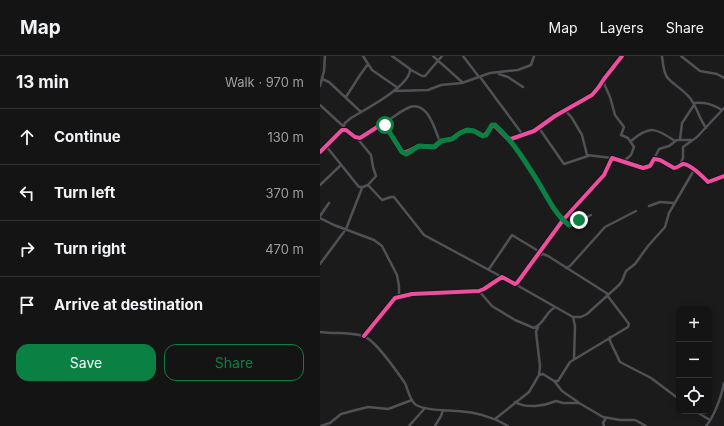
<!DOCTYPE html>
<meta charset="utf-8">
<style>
body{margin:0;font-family:Inter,sans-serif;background:#212122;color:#f1f3f6}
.controls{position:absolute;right:12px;bottom:12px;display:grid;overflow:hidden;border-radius:8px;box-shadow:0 2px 6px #0003}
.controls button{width:36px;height:36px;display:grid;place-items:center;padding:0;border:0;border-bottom:1px solid #333334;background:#141415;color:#f1f3f6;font:20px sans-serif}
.stop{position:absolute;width:12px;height:12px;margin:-9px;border:3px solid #0b8043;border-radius:50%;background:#fff}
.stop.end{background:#0b8043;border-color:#fff;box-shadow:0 1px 4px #0008}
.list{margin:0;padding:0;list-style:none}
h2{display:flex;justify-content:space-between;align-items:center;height:52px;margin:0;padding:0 16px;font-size:17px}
h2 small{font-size:13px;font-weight:400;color:#9d9ea0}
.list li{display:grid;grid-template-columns:26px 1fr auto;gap:12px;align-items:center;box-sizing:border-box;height:56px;padding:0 16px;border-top:1px solid #333334}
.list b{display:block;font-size:15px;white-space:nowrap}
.list em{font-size:13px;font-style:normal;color:#9d9ea0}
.actions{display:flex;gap:8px;padding:12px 16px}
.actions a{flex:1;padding:9px 0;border:1px solid #0b8043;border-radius:12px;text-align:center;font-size:14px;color:#0b8043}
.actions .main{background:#0b8043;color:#fff}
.icon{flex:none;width:22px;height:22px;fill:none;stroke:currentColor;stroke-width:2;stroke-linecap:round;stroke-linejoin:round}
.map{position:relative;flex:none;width:404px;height:370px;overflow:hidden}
header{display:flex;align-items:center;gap:24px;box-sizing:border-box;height:56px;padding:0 20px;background:#141415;border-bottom:1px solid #333334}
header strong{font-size:19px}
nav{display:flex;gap:22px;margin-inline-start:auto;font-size:14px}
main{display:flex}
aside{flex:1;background:#141415}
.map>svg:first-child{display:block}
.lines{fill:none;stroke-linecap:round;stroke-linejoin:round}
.minor{stroke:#4f5154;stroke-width:2.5}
.cycleway-casing{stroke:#151518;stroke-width:6}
.cycleway{stroke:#ef4d9e;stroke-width:4}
.route{stroke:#0b8043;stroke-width:5}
</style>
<header>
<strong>Map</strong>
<nav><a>Map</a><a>Layers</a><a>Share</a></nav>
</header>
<main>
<aside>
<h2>13 min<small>Walk · 970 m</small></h2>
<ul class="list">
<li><svg class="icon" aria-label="ahead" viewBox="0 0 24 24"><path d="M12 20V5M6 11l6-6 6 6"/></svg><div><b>Continue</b></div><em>130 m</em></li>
<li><svg class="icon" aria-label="left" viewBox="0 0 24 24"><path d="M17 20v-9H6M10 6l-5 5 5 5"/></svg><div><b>Turn left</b></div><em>370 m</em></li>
<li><svg class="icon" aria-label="right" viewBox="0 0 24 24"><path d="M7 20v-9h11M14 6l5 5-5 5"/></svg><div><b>Turn right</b></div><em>470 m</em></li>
<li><svg class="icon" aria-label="arrive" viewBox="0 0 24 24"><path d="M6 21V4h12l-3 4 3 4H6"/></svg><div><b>Arrive at destination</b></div></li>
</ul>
<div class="actions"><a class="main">Save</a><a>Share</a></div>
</aside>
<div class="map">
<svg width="404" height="370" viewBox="0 0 404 370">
<rect width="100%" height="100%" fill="#1b1b1c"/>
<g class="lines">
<!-- minor -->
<path class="minor" d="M43,0L52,14L78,32
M113,0L142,26
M143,0L159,21
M342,0C343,7 343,15 347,21C351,27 364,34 370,42C377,51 379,62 386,72
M361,0L380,15L397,18L404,22
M91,14L102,20H105L122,0
M179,18L188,21L203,31
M160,21L203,79
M2,23L9,26L41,56
M283,25L290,41L295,59L304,71L301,79L308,82L314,91L311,99L304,105
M0,30L4,15L5,0
M75,35L108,34L121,29L142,27L170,17L198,14L211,9L214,0
M26,41L40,19L48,8
M374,47C385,46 392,48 402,54
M0,49L23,70
M245,54L252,62L262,79L267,99L292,102
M63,68C71,63 80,55 90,51C108,45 115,74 120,86
M219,72L244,108L268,100
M22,74L25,67L31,62C44,54 91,30 90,13L72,0
M37,82L51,99L53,111L56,120L48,129
M189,83L211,114L234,153L246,166L251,169L271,159
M360,84L362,67L374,49
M311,85C330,69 335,72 355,85
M6,90L39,131H43L48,129L62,144L71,141H74L104,179L182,221
M0,96L22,74H26L35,81L40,82L62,68L66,71L82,96L84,97L99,90L115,91L121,85L132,83L140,77L147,74L154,75L163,80C168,78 169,71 174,69L187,82L191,83L214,75L235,60L272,39L278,32L284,23L302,0
M334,103L339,93L349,90L357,84H371
M360,109L363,102V91L377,81L404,52
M0,129L21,109
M329,150L340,146L354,147
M0,160L9,147
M0,162L14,169L54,184L62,190L77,219L79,230V241
M218,200L223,198L228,200L288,238
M0,208L26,173L42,132
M246,212L250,210L285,171L316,155
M169,213L192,179L220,196
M195,228L253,261H261L267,258L299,229L302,225L306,215L315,208L328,190L345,171L349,157L374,114
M159,235L172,250L195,264L214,272C224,268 226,256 234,252
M253,261L255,270L254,303
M0,276C14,278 29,276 43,280C55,283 77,316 85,327C88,334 90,345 96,349C106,355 127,354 138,355C156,356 173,361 188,370
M44,280L75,242L92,238L159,235L164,233L182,221L195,228L197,227L243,164L284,119L292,102L323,112L330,110L334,103L340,104L354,112C357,112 360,109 363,108C371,108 383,121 388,126L404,120
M290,281V285L300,306L331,322L359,343
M219,319L223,318L234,325H238L250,306L308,271L309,268L287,239
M235,326L242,335L258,346
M195,346C207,353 224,350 236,345L243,347H259L283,361L300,364H315L326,370
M375,355L390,364
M175,363L209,336L219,319L220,310L216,276L218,271
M1,370L10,367L21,358L32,355L48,351L68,353L92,344
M89,370L105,352
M115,370L121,360L123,354
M284,370L283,367L286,362
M386,370C394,361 402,339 404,327"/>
<!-- cycleway casing -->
<g class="cycleway-casing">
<path id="cycleway" d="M0,96L22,74H26L35,81L40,82L62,68L66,71L82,96L84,97L99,90L115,91L121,85L132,83L140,77L147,74L154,75L163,80C168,78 169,71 174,69L187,82L191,83L214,75L235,60L272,39L278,32L284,23L302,0
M44,280L75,242L92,238L159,235L164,233L182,221L195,228L197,227L243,164L284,119L292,102L323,112L330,110L334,103L340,104L354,112C357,112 360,109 363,108C371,108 383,121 388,126L404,120"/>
</g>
<!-- cycleway -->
<use href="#cycleway" class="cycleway"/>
</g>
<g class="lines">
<!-- route -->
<path class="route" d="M65,69L82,96L86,98L99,90L114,91L121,85L132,83L140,77L147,74L154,75L163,80L166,79L172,69H175C193,85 207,108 220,129C228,143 236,159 249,169L259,164"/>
</g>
</svg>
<div class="controls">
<button>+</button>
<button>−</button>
<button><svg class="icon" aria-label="locate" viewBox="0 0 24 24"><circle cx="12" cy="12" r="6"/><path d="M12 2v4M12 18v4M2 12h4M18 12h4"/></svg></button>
</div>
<div class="stop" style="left:65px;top:69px"></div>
<div class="stop end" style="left:259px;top:164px"></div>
</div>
</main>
